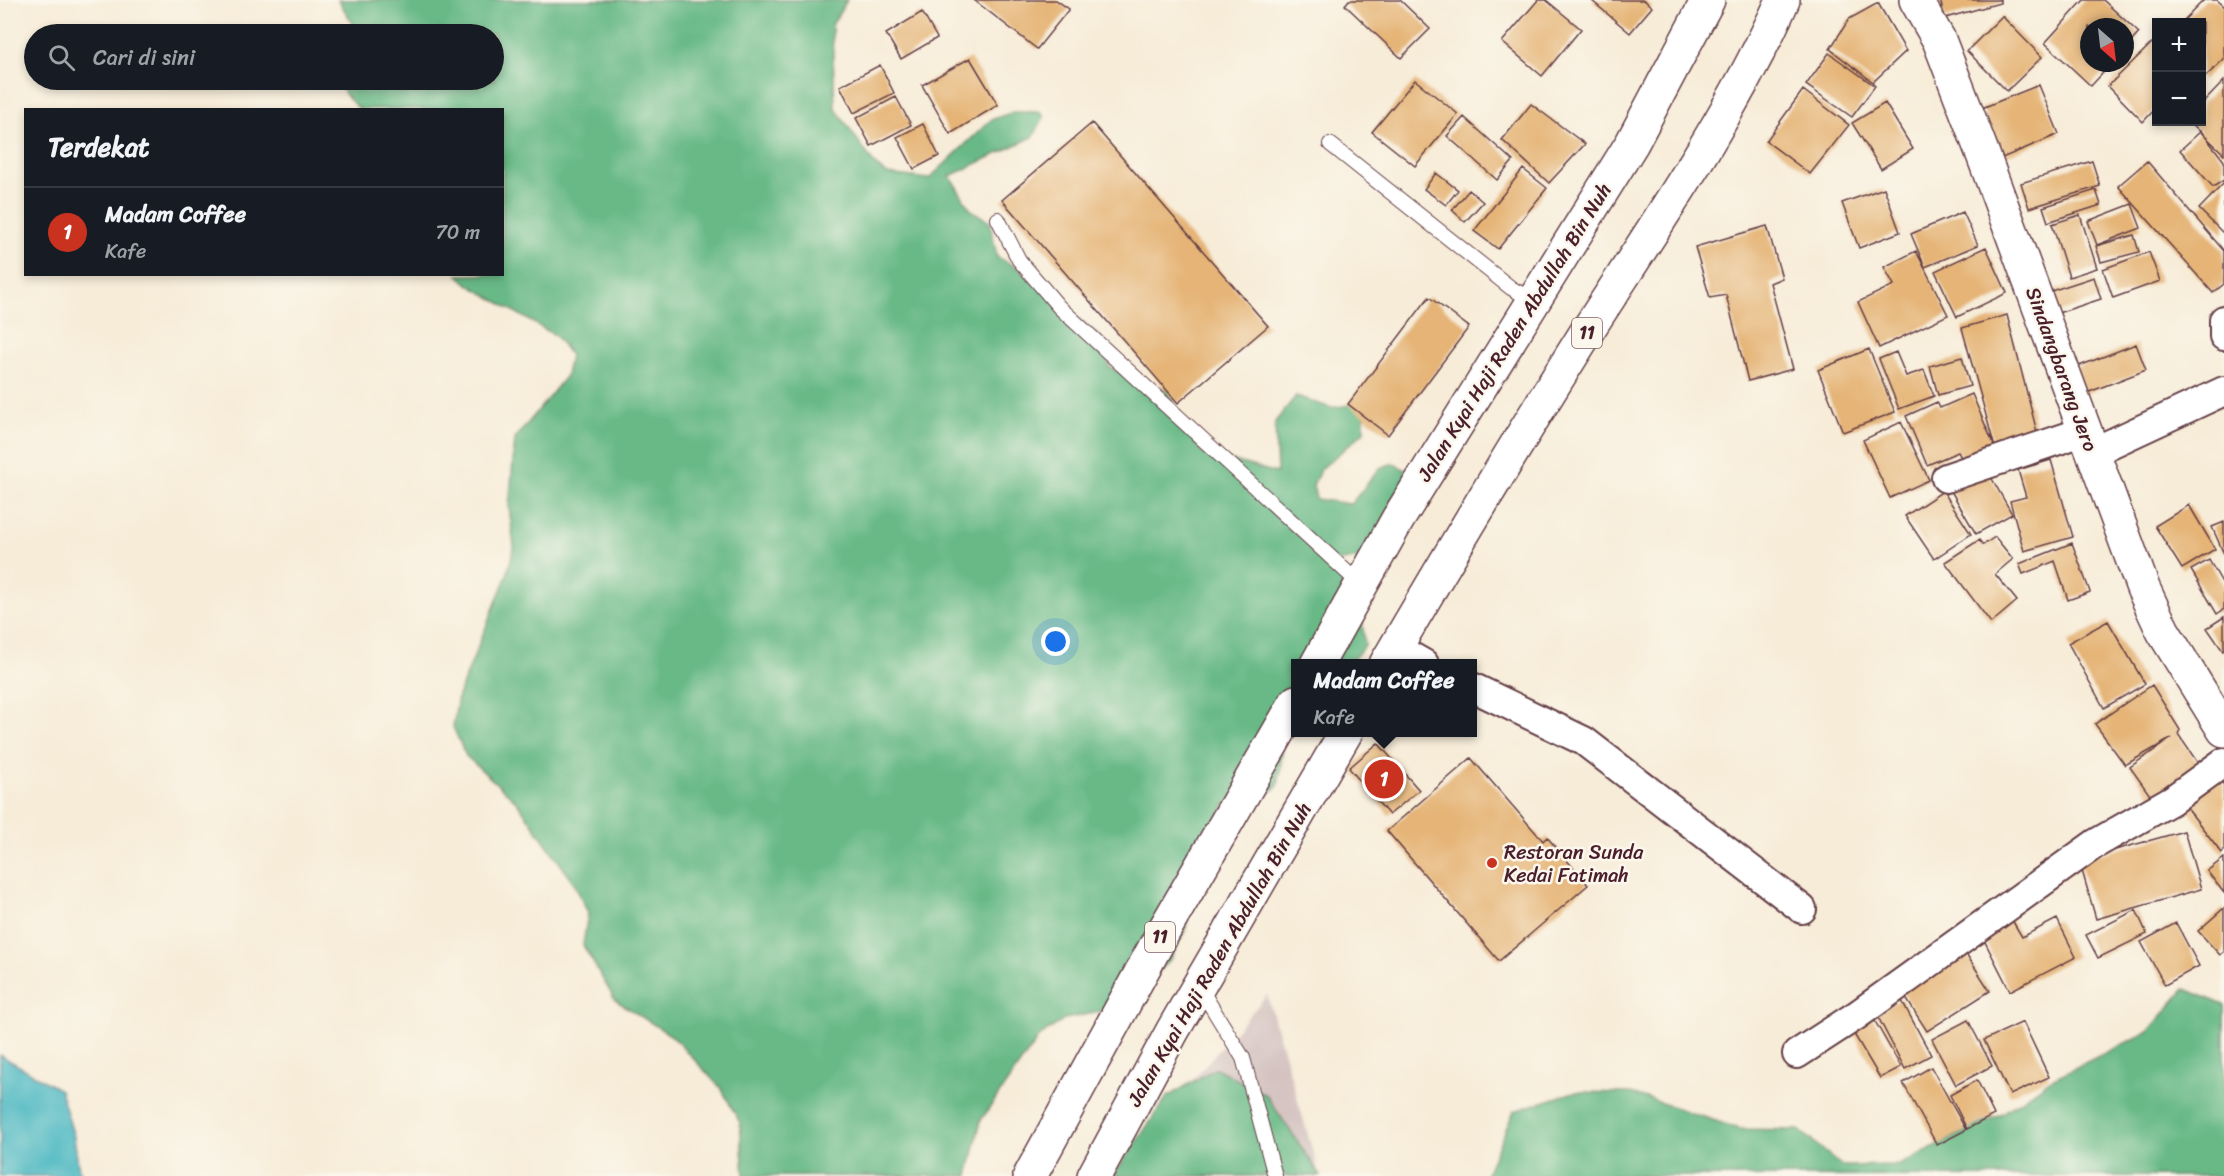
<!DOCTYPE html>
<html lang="id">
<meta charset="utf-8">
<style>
body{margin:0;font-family:Sriracha,sans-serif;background:#242831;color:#f1f3f6}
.controls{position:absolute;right:18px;top:18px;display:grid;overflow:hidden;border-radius:0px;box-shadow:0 3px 9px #0003}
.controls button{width:54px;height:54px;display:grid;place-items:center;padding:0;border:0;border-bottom:2px solid #363941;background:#171b24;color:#f1f3f6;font:30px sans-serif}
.compass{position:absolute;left:2080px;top:18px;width:54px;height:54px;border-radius:50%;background:#171b24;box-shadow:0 3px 9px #0003;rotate:152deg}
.you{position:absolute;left:1056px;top:642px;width:21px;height:21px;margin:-15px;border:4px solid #fff;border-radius:50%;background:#1a73e8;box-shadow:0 0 0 9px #1a73e833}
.badge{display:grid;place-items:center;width:39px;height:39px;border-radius:50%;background:#c8321e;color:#fff;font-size:20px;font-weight:700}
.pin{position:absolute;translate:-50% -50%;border:3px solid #fff;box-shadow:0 2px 6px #0006}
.popup{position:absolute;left:1291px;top:659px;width:186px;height:78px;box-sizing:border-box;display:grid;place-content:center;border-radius:0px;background:#171b24;filter:drop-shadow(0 2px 4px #0005);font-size:20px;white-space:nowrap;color:#9ea1a6}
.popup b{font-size:22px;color:#f1f3f6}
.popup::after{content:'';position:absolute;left:50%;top:100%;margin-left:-12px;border:12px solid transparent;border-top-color:#171b24}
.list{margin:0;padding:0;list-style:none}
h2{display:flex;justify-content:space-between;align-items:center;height:78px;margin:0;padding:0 24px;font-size:26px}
h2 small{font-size:20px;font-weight:400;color:#9ea1a6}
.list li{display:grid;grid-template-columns:39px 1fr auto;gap:18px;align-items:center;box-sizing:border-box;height:90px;padding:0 24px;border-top:2px solid #363941}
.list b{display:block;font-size:22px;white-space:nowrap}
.list p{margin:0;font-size:20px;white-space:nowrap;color:#9ea1a6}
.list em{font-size:20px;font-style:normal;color:#9ea1a6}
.icon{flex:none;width:33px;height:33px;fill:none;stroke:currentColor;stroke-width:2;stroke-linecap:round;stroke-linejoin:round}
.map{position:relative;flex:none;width:2224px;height:1176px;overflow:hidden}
.search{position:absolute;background:#171b24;box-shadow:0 3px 9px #0003;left:24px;top:24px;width:480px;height:66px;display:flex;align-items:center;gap:15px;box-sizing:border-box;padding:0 21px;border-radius:33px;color:#9ea1a6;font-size:22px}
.panel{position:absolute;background:#171b24;box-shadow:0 3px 9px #0003;left:24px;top:108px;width:480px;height:168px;border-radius:0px}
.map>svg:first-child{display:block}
.industrial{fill:#d1bfbe}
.forest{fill:#67b986;stroke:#586c58;stroke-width:1.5}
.water{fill:#49b7c1;stroke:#4a6b76;stroke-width:1.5}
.building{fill:#e5b476}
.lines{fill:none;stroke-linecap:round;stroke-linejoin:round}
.service-casing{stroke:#643e45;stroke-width:16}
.minor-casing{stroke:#643e45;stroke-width:32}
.tertiary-casing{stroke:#643e45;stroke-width:36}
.trunk-casing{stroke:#643e45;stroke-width:36}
.service{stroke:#fff;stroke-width:14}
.minor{stroke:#fff;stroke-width:28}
.tertiary{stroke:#fff;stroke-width:33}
.trunk{stroke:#fff;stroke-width:33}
.poi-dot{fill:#c8321e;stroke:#fbf7ec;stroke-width:2}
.labels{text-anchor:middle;stroke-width:5;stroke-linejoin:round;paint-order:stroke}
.shield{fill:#fbf7ec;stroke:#7f6065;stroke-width:1.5}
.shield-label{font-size:18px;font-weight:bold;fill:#4a1f2b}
.street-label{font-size:20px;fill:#4a1f2b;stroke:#fbf7ec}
.poi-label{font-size:20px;fill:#4a1f2b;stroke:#fbf7ec;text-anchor:start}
</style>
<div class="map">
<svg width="2224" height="1176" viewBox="0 0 2224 1176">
<rect width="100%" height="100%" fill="#fbf7ec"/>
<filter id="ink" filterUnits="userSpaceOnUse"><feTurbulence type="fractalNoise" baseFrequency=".0167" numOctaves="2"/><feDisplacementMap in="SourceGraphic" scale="12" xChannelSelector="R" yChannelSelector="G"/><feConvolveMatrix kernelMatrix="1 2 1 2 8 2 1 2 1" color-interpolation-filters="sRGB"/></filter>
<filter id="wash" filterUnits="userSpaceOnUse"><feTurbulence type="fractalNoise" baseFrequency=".008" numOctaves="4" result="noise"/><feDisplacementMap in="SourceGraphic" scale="24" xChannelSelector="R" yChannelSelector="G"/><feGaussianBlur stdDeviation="1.35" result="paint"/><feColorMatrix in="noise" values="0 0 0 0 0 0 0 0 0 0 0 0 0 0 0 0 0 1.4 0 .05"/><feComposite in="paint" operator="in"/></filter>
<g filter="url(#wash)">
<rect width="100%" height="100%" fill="#f7ecd8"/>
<!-- industrial -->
<path class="industrial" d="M1267,995L1320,1176L1146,1133Z"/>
<!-- forest -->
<path class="forest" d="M338,0H847L832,25L835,108L875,165L887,174L929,179L991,120L1013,112H1040L1044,117L1033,137L950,176L970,209L990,222L997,257L1018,268L1098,335L1110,368L1166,390L1201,452L1277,473L1275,422L1296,396L1331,408L1355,404L1364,417V432L1321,469L1313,485L1316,499L1351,504L1380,468L1393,463L1413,474L1383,554L1337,562L1350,597L1360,604L1365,645L1350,663L1296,664L1295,732L1284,741L1278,786L1260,799L1225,804L1200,869L1185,931L1171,958L1131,1005L1065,1019L1039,1037L981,1120L968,1176H744L740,1123L721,1088L672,1036L615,1000L583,945L588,913L574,883L517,802L466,756L453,727L458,696L507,575L514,546L509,507L515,439L566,376L570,355L556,336L469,285L458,275L502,274V110L360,109C351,102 341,92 340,80H494V34H350L354,25Z
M2185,989L2224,1005V1176H1485L1514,1111L1574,1092L1631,1093L1740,1129L1799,1130L1842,1166L1899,1165L2003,1113L2048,1081L2148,1032Z
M1216,1068L1266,1095L1321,1176H1113L1167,1097Z"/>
<!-- water -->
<path class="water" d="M0,1055L60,1090L74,1137L80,1176H0Z"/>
<g id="blocks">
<!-- building -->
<path class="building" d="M974,0H1056L1069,9L1037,49Z
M1349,0H1400L1430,29L1401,58L1345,5Z
M1538,0H1546L1581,29L1542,76L1502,42Z
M1591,0H1644L1652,7L1630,33Z
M1940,0H2000V3L1945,18Z
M2084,0H2103L2139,33L2125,49V27H2089V63H2112L2091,86L2045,43Z
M2204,0H2217L2224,6V59L2202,80V22H2182Z
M1878,3L1906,51L1873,82L1830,49L1849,19Z
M922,12L937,38L901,59L886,34Z
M2002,16L2042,57L2007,91L1967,51Z
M2156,39V108L2143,122L2108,86Z
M1829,53L1875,86L1852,117L1806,85Z
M970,58L998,105L950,134L922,85Z
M880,65L894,93L854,113L840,86Z
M1415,80L1458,114L1415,166L1372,132Z
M2224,81V154L2190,122H2202V104Z
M2039,85L2059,134L2002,158L1982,108Z
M1803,90L1849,125L1810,174L1766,141Z
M896,97L911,125L871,146L856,118Z
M1885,103L1913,149L1881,169L1852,123Z
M1531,104L1585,144L1549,183L1502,140Z
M1464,117L1513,161L1497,180L1447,136Z
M1092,123L1268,326L1178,403L1002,200Z
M923,124L939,156L914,169L897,137Z
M2201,131L2224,161V180L2213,187L2180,150Z
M2092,161L2100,186L2029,208L2021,183Z
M2147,161L2224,251V284L2213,293L2118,186Z
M1523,169L1547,188L1498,249L1474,231Z
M1436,173L1458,190L1446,205L1424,189Z
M2224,183V234L2199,209Z
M1884,188L1900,232L1859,248L1842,203Z
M1469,190L1483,202L1465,222L1452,210Z
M2096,190L2101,205L2048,222L2043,207Z
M2132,204L2141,228L2097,245L2088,221Z
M1963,212L1978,245L1925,267L1911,234Z
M2080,215L2097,268L2069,277L2052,224Z
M1767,226L1782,278L1770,283L1793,369L1748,381L1726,295L1710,298L1695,247Z
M2134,235L2139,252L2101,262L2096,246Z
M1986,247L2007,293L1957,317L1935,271Z
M1916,251L1948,315L1879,348L1858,302L1894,285L1884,267Z
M2149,252L2160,281L2113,298L2103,269Z
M2094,277L2101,299L2052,315L2045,293Z
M1429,297L1469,327L1388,435L1348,404Z
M2007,315L2038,436L1995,448L1962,328Z
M2136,344L2146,370L2084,394L2074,368Z
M1869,349L1895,412L1843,432L1818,370Z
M1896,352L1906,376L1924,370L1934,396L1899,409L1879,359Z
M1962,357L1970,386L1938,395L1930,366Z
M1972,394L1995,448L1963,461L1958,452L1927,465L1906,416L1937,402L1940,408Z
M1901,422L1929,480L1890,498L1863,440Z
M2051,460L2073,537L2024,551L2010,501L2026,497L2018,470Z
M1987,470L2012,514L1976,534L1951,491Z
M1943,491L1971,534L1934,559L1905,516Z
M2189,505L2215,549L2182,569L2155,526Z
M2224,522V554L2212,527Z
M1995,537L2013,559L1995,574L2017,601L1991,623L1945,562L1979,540L1983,545Z
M2072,543L2090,592L2068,600L2055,561L2023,574L2019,564Z
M2209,560L2224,586V609L2217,614L2191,570Z
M2224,617V650L2223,651L2207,628Z
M2108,621L2145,684L2104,708L2068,643Z
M2152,685L2180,730L2178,734L2202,769L2154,801L2130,767L2172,738L2125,765L2095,724Z
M1378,743L1419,790L1389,815L1349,768Z
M1471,758L1543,841L1547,837L1588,885L1499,961L1387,831Z
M2213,771L2224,785V851L2222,853L2179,798Z
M2184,831L2201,889L2096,919L2079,860Z
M2224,858V893L2207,871Z
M2224,908V952L2220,955L2198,931Z
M2136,910L2147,934L2098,958L2086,935Z
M2009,915L2022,937L2057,919L2076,957L2010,991L1980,932Z
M2176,923L2199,966L2165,985L2141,942Z
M1963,949L1990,991L1927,1031L1900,989Z
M1901,999L1931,1055L1905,1069L1876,1013Z
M1872,1016L1901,1067L1880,1078L1851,1029Z
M1968,1020L1992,1066L1956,1085L1932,1039Z
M2023,1022L2049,1077L2010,1095L1984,1040Z
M1931,1067L1966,1130L1937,1145L1903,1083Z
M1977,1080L1994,1115L1967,1129L1950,1095Z"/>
</g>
</g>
<g filter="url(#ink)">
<use href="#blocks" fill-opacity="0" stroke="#643e45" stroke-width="1.5"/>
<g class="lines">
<!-- service casing -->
<g class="service-casing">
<path id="service" d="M1330,144L1511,288L1532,300
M998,219L1019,260L1059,307L1361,585
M1200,988L1243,1058L1275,1176"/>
</g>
<!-- minor casing -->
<g class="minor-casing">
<path id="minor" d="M2224,320V336
M2093,452L2224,391
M1946,478L2085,431
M1396,648L1424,664
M1472,687L1584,741L1802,909
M1797,1054L1857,1015L2095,844L2172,800L2224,762"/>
</g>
<!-- tertiary casing -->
<g class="tertiary-casing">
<path id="tertiary" d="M1916,0L1939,40L1982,152L2143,588L2163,631L2224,730"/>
</g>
<!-- trunk casing -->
<g class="trunk-casing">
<path id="trunk" d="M1317,664L1398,519L1632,143L1708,0
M1386,664C1450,554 1516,444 1584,336C1654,227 1730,119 1783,0
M1030,1176L1166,927L1296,702
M1094,1176L1173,1030L1346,732"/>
</g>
<!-- service -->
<use href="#service" class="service"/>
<!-- minor -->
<use href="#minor" class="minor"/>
<!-- tertiary -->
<use href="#tertiary" class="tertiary"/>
<!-- trunk -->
<use href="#trunk" class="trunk"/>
</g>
</g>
<!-- markers -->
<circle class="poi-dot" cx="1492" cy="863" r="6"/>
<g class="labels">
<!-- shield labels -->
<g class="shield">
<rect x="1572" y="318" width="30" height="30" rx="4.5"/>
<rect x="1145" y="922" width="30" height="30" rx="4.5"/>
</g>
<g class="shield-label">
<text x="1587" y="339">11</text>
<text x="1160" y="943">11</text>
</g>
<!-- street labels -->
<g class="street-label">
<text transform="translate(1514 332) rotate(-58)" y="7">Jalan Kyai Haji Raden Abdullah Bin Nuh</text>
<text transform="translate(2062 369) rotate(70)" y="7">Sindangbarang Jero</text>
<text transform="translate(1219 954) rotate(-60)" y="7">Jalan Kyai Haji Raden Abdullah Bin Nuh</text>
</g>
<!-- poi labels -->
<g class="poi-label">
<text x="1504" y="859">Restoran Sunda<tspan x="1504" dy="23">Kedai Fatimah</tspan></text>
</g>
</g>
</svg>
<div class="controls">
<button>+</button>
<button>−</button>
</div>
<svg class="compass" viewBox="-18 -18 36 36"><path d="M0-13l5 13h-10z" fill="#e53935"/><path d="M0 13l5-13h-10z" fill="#9ea1a6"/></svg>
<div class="you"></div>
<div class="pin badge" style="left:1384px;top:779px">1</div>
<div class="popup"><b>Madam Coffee</b>Kafe</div>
<div class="search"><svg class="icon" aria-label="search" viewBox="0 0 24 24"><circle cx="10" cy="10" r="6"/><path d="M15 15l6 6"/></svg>Cari di sini</div>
<section class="panel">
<h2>Terdekat<small></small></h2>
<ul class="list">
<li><span class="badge">1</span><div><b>Madam Coffee</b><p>Kafe</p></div><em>70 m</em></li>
</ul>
</section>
</div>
